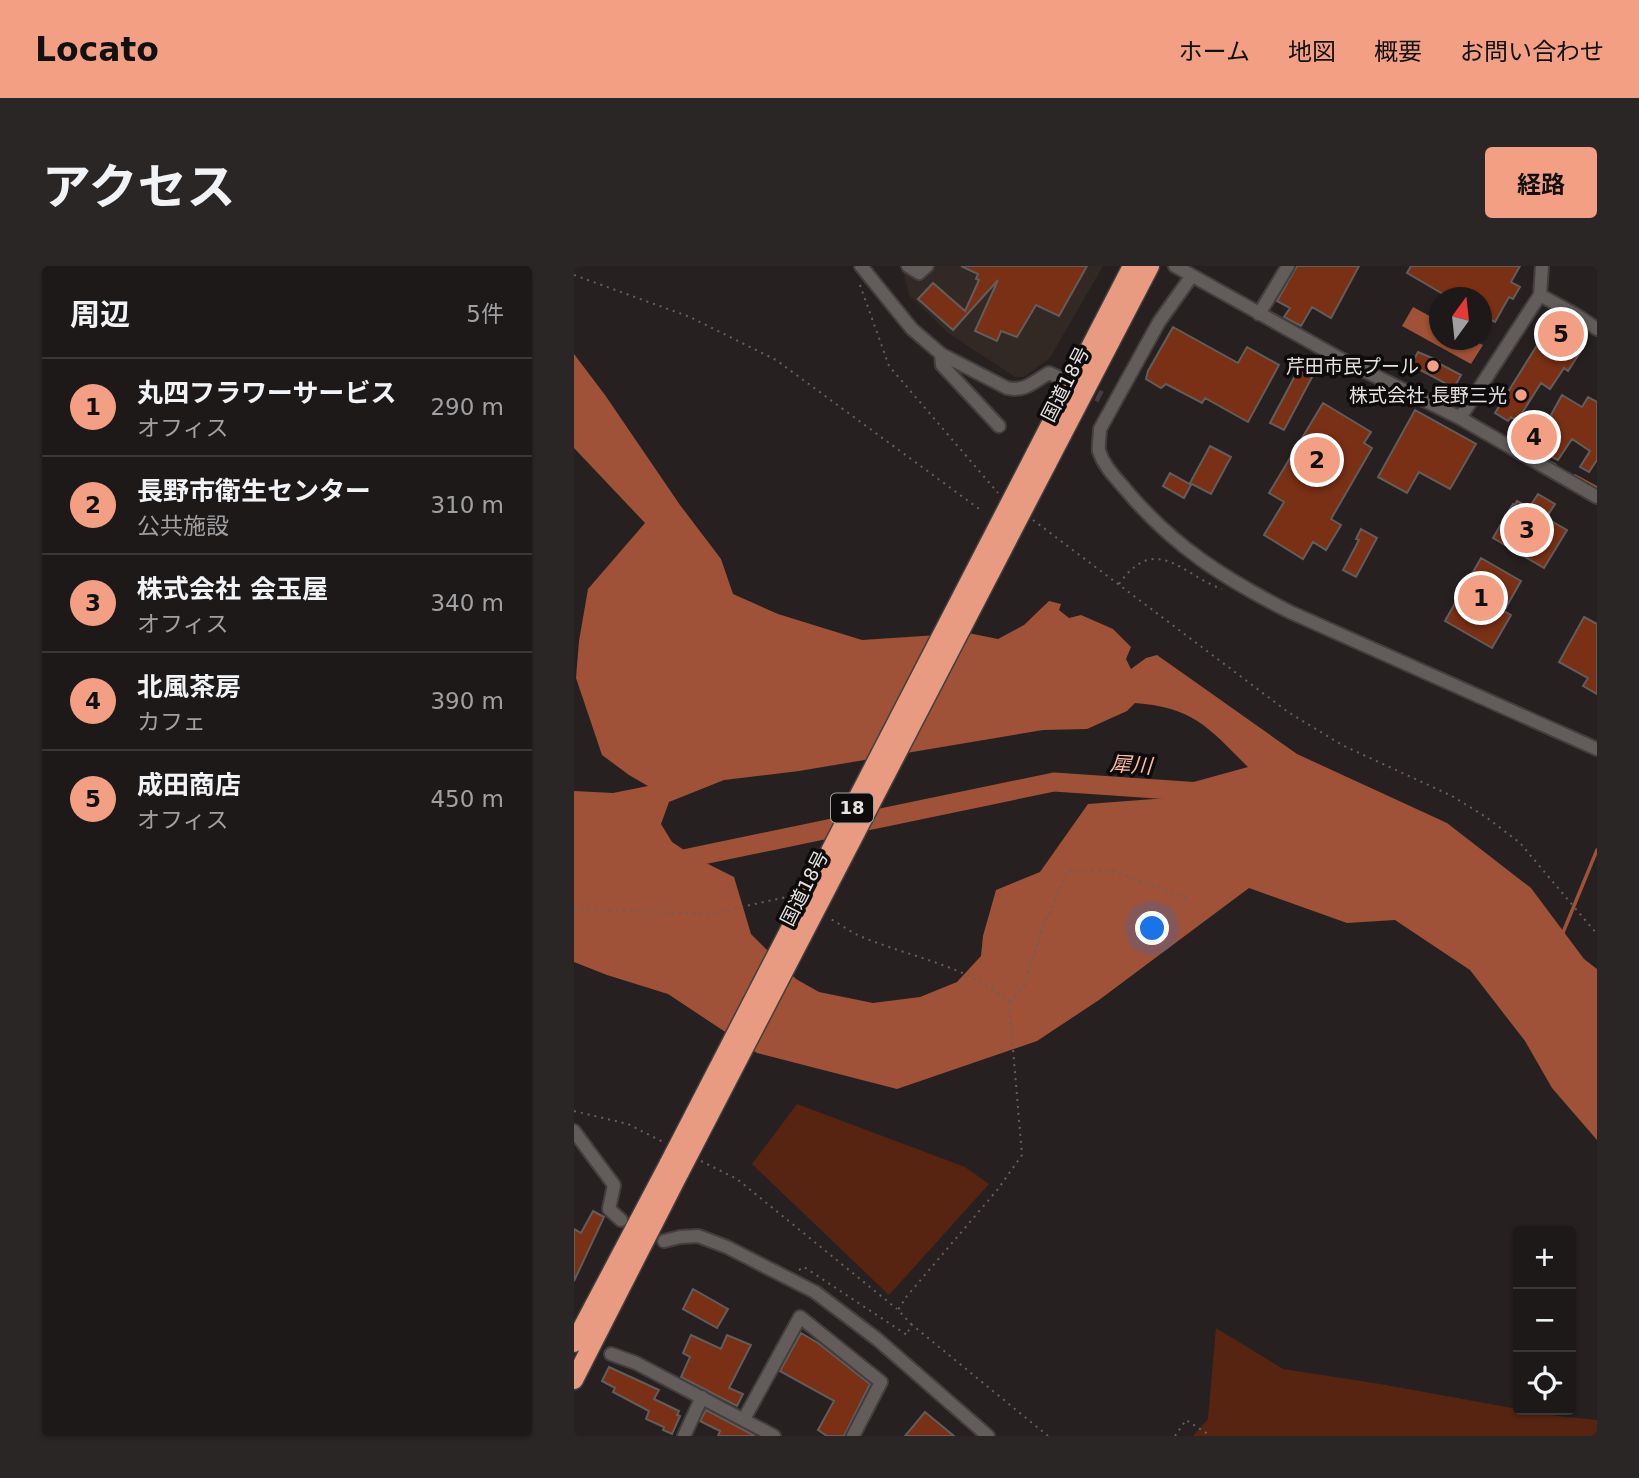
<!DOCTYPE html>
<html lang="ja">
<meta charset="utf-8">
<style>
body{margin:0;font-family:"DejaVu Sans","Noto Sans JP",sans-serif;background:#292625;color:#f1f3f6}
.controls{position:absolute;right:21px;bottom:21px;display:grid;overflow:hidden;border-radius:7px;box-shadow:0 2px 5px #0004}
.controls button{width:63px;height:63px;display:grid;place-items:center;padding:0;border:0;border-bottom:2px solid #3a3837;background:#1c1918;color:#f1f3f6;font:35px sans-serif}
.compass{position:absolute;left:855px;top:21px;width:63px;height:63px;border-radius:50%;background:#1c1918;box-shadow:0 2px 5px #0004;rotate:15deg}
.you{position:absolute;left:579px;top:663px;width:24px;height:24px;margin:-18px;border:5px solid #fff;border-radius:50%;background:#1a73e8;box-shadow:0 0 0 10px #1a73e833}
.badge{display:grid;place-items:center;width:46px;height:46px;border-radius:50%;background:#f39f83;color:#111;font-size:23px;font-weight:700}
.pin{position:absolute;translate:-50% -50%;border:4px solid #fff;box-shadow:0 2px 7px #0006}
.list{margin:0;padding:0;list-style:none}
h2{display:flex;justify-content:space-between;align-items:center;height:91px;margin:0;padding:0 28px;font-size:30px}
h2 small{font-size:23px;font-weight:400;color:#a0a0a2}
.list li{display:grid;grid-template-columns:46px 1fr auto;gap:21px;align-items:center;box-sizing:border-box;height:98px;padding:0 28px;border-top:2px solid #3a3837}
.list b{display:block;font-size:26px;white-space:nowrap}
.list p{margin:0;font-size:23px;white-space:nowrap;color:#a0a0a2}
.list em{font-size:23px;font-style:normal;color:#a0a0a2}
.icon{flex:none;width:38px;height:38px;fill:none;stroke:currentColor;stroke-width:2;stroke-linecap:round;stroke-linejoin:round}
.map{position:relative;flex:none;width:1023px;height:1170px;overflow:hidden;border-radius:7px}
header{display:flex;align-items:center;gap:42px;box-sizing:border-box;height:98px;padding:0 35px;background:#f39f83;color:#111}
header strong{font-size:33px}
nav{display:flex;gap:38px;margin-inline-start:auto;font-size:24px}
.intro{display:flex;align-items:center;justify-content:space-between;box-sizing:border-box;height:168px;padding:0 42px}
h1{margin:0;font-size:49px}
.button{padding:18px 32px;border-radius:7px;background:#f39f83;color:#111;font-size:24px;font-weight:700}
main{display:flex;gap:42px;padding:0 42px}
aside{flex:1;background:#1c1918;border-radius:7px;box-shadow:0 2px 5px #0004}
.map>svg:first-child{display:block}
.built{fill:#322824}
.green{fill:#582412}
.water{fill:#9f5237;fill-rule:evenodd}
.lines{fill:none;stroke-linecap:round;stroke-linejoin:round}
.stream{stroke:#9f5237;stroke-width:3.5}
.river{stroke:#9f5237;stroke-width:19}
.building{fill:#7a3014;stroke:#625d5b;stroke-width:2}
.minor-tunnel{stroke:#433e3d;stroke-width:12;stroke-dasharray:12 6;stroke-linecap:butt}
.minor-casing{stroke:#433f3e;stroke-width:16}
.highway-casing{stroke:#433f3e;stroke-width:21}
.path{stroke:#656160;stroke-width:2;stroke-dasharray:2 5;stroke-linecap:butt}
.minor{stroke:#625d5b;stroke-width:12}
.highway{stroke:#e89b81;stroke-width:18}
.highway-bridge-casing{stroke:#433f3e;stroke-width:21;stroke-linecap:butt}
.highway-bridge{stroke:#e89b81;stroke-width:18}
.poi-dot{fill:#f39f83;stroke:#0d0b0b;stroke-width:2.5}
.labels{text-anchor:middle;stroke-width:7;stroke-linejoin:round;paint-order:stroke}
.shield{fill:#0d0b0b;stroke:#a6a2a2;stroke-width:2}
.shield-label{font-size:18px;font-weight:bold;fill:#e7e3e2}
.poi-label{font-size:19px;fill:#e7e3e2;stroke:#0d0b0b;text-anchor:end}
.street-label{font-size:19px;fill:#e7e3e2;stroke:#0d0b0b}
.water-label{font-size:21px;font-style:italic;fill:#ffbca5;stroke:#0d0b0b}
</style>
<header>
<strong>Locato</strong>
<nav><a>ホーム</a><a>地図</a><a>概要</a><a>お問い合わせ</a></nav>
</header>
<div class="intro"><h1>アクセス</h1><a class="button">経路</a></div>
<main>
<aside>
<h2>周辺<small>5件</small></h2>
<ul class="list">
<li><span class="badge">1</span><div><b>丸四フラワーサービス</b><p>オフィス</p></div><em>290 m</em></li>
<li><span class="badge">2</span><div><b>長野市衛生センター</b><p>公共施設</p></div><em>310 m</em></li>
<li><span class="badge">3</span><div><b>株式会社 会玉屋</b><p>オフィス</p></div><em>340 m</em></li>
<li><span class="badge">4</span><div><b>北風茶房</b><p>カフェ</p></div><em>390 m</em></li>
<li><span class="badge">5</span><div><b>成田商店</b><p>オフィス</p></div><em>450 m</em></li>
</ul>
</aside>
<div class="map">
<svg width="1023" height="1170" viewBox="0 0 1023 1170">
<rect width="100%" height="100%" fill="#262120"/>
<!-- built -->
<path class="built" d="M328,0H529L476,92L450,111H441L374,67L335,29Z"/>
<!-- green -->
<path class="green" d="M223,838L391,901L415,918L315,1029L178,898Z
M642,1062L709,1103L806,1118L983,1150L1023,1154V1170H619L634,1153Z"/>
<!-- water -->
<path class="water" d="M839,41L865,55L866,74H899L909,79L897,98L828,60Z
M0,88L31,129L106,239L147,293L159,328L204,348L288,374L394,367L424,373L450,359L475,335L487,338L485,344L495,352L507,349L539,363L557,381L552,393L557,403L572,392L583,389L723,488L873,557L957,622L1010,693L1023,703V874L978,822L951,775L896,704L821,654L773,657L675,622L525,734L463,775L323,823L183,787L94,728L33,709L0,696V525L39,527L74,520L55,509L28,489L2,412L5,375L14,323L71,257L0,182ZM561,437C619,441 635,462 674,501L605,520L593,532L514,538L466,606L422,624L409,670L407,690L383,716L346,731L299,737L245,726L222,713L177,668L160,611L122,592L98,576L87,558L95,536L150,514L225,505L469,464L513,463L553,445Z"/>
<g class="lines">
<!-- stream -->
<path class="stream" d="M941,177L981,199
M1001,210L1023,222
M988,669L1023,584"/>
<!-- river -->
<path class="river" d="M95,596L480,516L627,526"/>
</g>
<!-- building -->
<path class="building" d="M387,0H513L485,50L462,39L443,71L427,65L423,75L401,65L424,14L379,64L344,33L359,17L391,45L405,14L402,13L404,8Z
M723,0H785L757,52L738,41L727,60L710,51L716,42L703,35Z
M837,0H946L937,16L946,21L939,33L935,31L921,56L907,49V32H876L833,7Z
M988,51L1004,61L997,72L1010,80L994,105L990,102L976,123L967,117L943,155L937,151L934,155L921,147L965,76L966,77L969,73L973,76Z
M599,61L664,97L673,81L705,99L674,156L631,132L628,137L592,118L587,122L572,113L574,105Z
M844,86L865,95L864,97L887,109L880,122L837,99Z
M731,91L745,98L710,164L696,157Z
M988,129L1008,141L1014,131L1023,136V194L1015,206L1006,201L1016,185L998,173L984,194L976,190L978,187L951,173L958,161L961,163L966,154L972,158Z
M749,137L797,166L790,177L798,182L757,253L767,259L752,284L739,276L729,293L690,269L710,236L695,227Z
M841,144L902,178L876,223L845,206L833,227L804,211Z
M636,180L657,191L637,228L616,217Z
M596,207L617,219L610,232L589,220Z
M964,228L981,238L972,252L993,264L970,302L919,272L939,238L941,239L943,235L955,242Z
M787,263L803,272L782,311L769,304L785,274L782,273Z
M907,292L947,315L930,345L937,349L918,382L871,355Z
M1010,351L1023,358V428L1009,420L1014,412L985,396Z
M19,945L30,951L0,1015V963L7,967Z
M119,1023L154,1043L143,1062L109,1043Z
M227,1067L244,1077L296,1118L270,1170H253L244,1164L260,1135L206,1105Z
M117,1069L147,1083L153,1069L177,1079L155,1122L169,1128L163,1140L107,1111L116,1091L109,1087Z
M35,1101L85,1124L80,1133L105,1145L103,1149L106,1150L98,1168L89,1164L90,1161L72,1153L75,1145L39,1126L41,1122L28,1115Z
M132,1144L168,1163L181,1170H144L146,1165L126,1155Z
M351,1146L380,1170H331Z"/>
<g class="lines">
<!-- minor-tunnel -->
<path class="minor-tunnel" d="M507,121L527,131"/>
<!-- minor casing -->
<g class="minor-casing">
<path id="minor" d="M287,0L338,63L367,88L433,122C451,126 459,116 475,107L484,111
M334,0L345,7L353,0
M601,0L765,92L886,152L1023,231
M617,11L585,56L526,163C526,170 524,178 525,185C530,201 542,212 552,224C600,281 651,313 716,346L1023,483
M966,29L968,0
M685,48L714,0
M367,88L368,99L425,160
M886,152L966,29L1004,50L1023,63
M0,865L40,919L35,943L47,954
M90,975L106,971L124,970L153,981L241,1026L303,1073L414,1170
M37,1088L62,1097L200,1170
M170,1153L226,1051L307,1116L279,1170
M110,1170L128,1131"/>
</g>
<!-- highway casing -->
<g class="highway-casing">
<path id="highway" d="M461,188L558,0
M473,198L576,0
M0,1077L95,897
M0,1114L106,906"/>
</g>
<!-- path -->
<path class="path" d="M0,9L116,51L202,94L408,245
M286,19L315,100L424,227
M459,254L714,446L768,479L878,530L912,551L946,577L1023,668
M545,318C582,266 608,309 648,323
M0,643L136,648L217,630
M436,736L450,720L468,663L494,605H539L617,634
M0,845L54,858L91,877
M127,895L163,913L323,1043
M225,1004L230,1001L333,1069L337,1058L324,1044L333,1030L424,923L448,889L435,736C392,699 339,692 288,671C276,666 266,658 255,652
M337,1058L474,1170
M601,1170L612,1154L637,1170"/>
<!-- minor -->
<use href="#minor" class="minor"/>
<!-- highway -->
<use href="#highway" class="highway"/>
<!-- highway-bridge casing -->
<g class="highway-bridge-casing">
<path id="highway-bridge" d="M95,897L461,188
M106,906L473,198"/>
</g>
<!-- highway-bridge -->
<use href="#highway-bridge" class="highway-bridge"/>
</g>
<!-- markers -->
<g class="poi-dot">
<circle cx="859" cy="100" r="7"/>
<circle cx="947" cy="129" r="7"/>
</g>
<g class="labels">
<!-- shield labels -->
<rect class="shield" x="257" y="527.5" width="42" height="29" rx="5"/>
<g class="shield-label">
<text x="278" y="548">18</text>
</g>
<!-- poi labels -->
<g class="poi-label">
<text x="845" y="107">芹田市民プール</text>
<text x="933" y="136">株式会社 長野三光</text>
</g>
<!-- street labels -->
<g class="street-label">
<text transform="translate(491 118) rotate(-63)" y="7">国道18号</text>
<text transform="translate(230 622) rotate(-63)" y="7">国道18号</text>
</g>
<!-- water labels -->
<g class="water-label">
<text transform="translate(557 499) rotate(4)" y="7">犀川</text>
</g>
</g>
</svg>
<div class="controls">
<button>+</button>
<button>−</button>
<button><svg class="icon" aria-label="locate" viewBox="0 0 24 24"><circle cx="12" cy="12" r="6"/><path d="M12 2v4M12 18v4M2 12h4M18 12h4"/></svg></button>
</div>
<svg class="compass" viewBox="-18 -18 36 36"><path d="M0-13l5 13h-10z" fill="#e53935"/><path d="M0 13l5-13h-10z" fill="#a0a0a2"/></svg>
<div class="you"></div>
<div class="pin badge" style="left:907px;top:332px">1</div>
<div class="pin badge" style="left:743px;top:194px">2</div>
<div class="pin badge" style="left:953px;top:264px">3</div>
<div class="pin badge" style="left:960px;top:171px">4</div>
<div class="pin badge" style="left:987px;top:68px">5</div>
</div>
</main>
